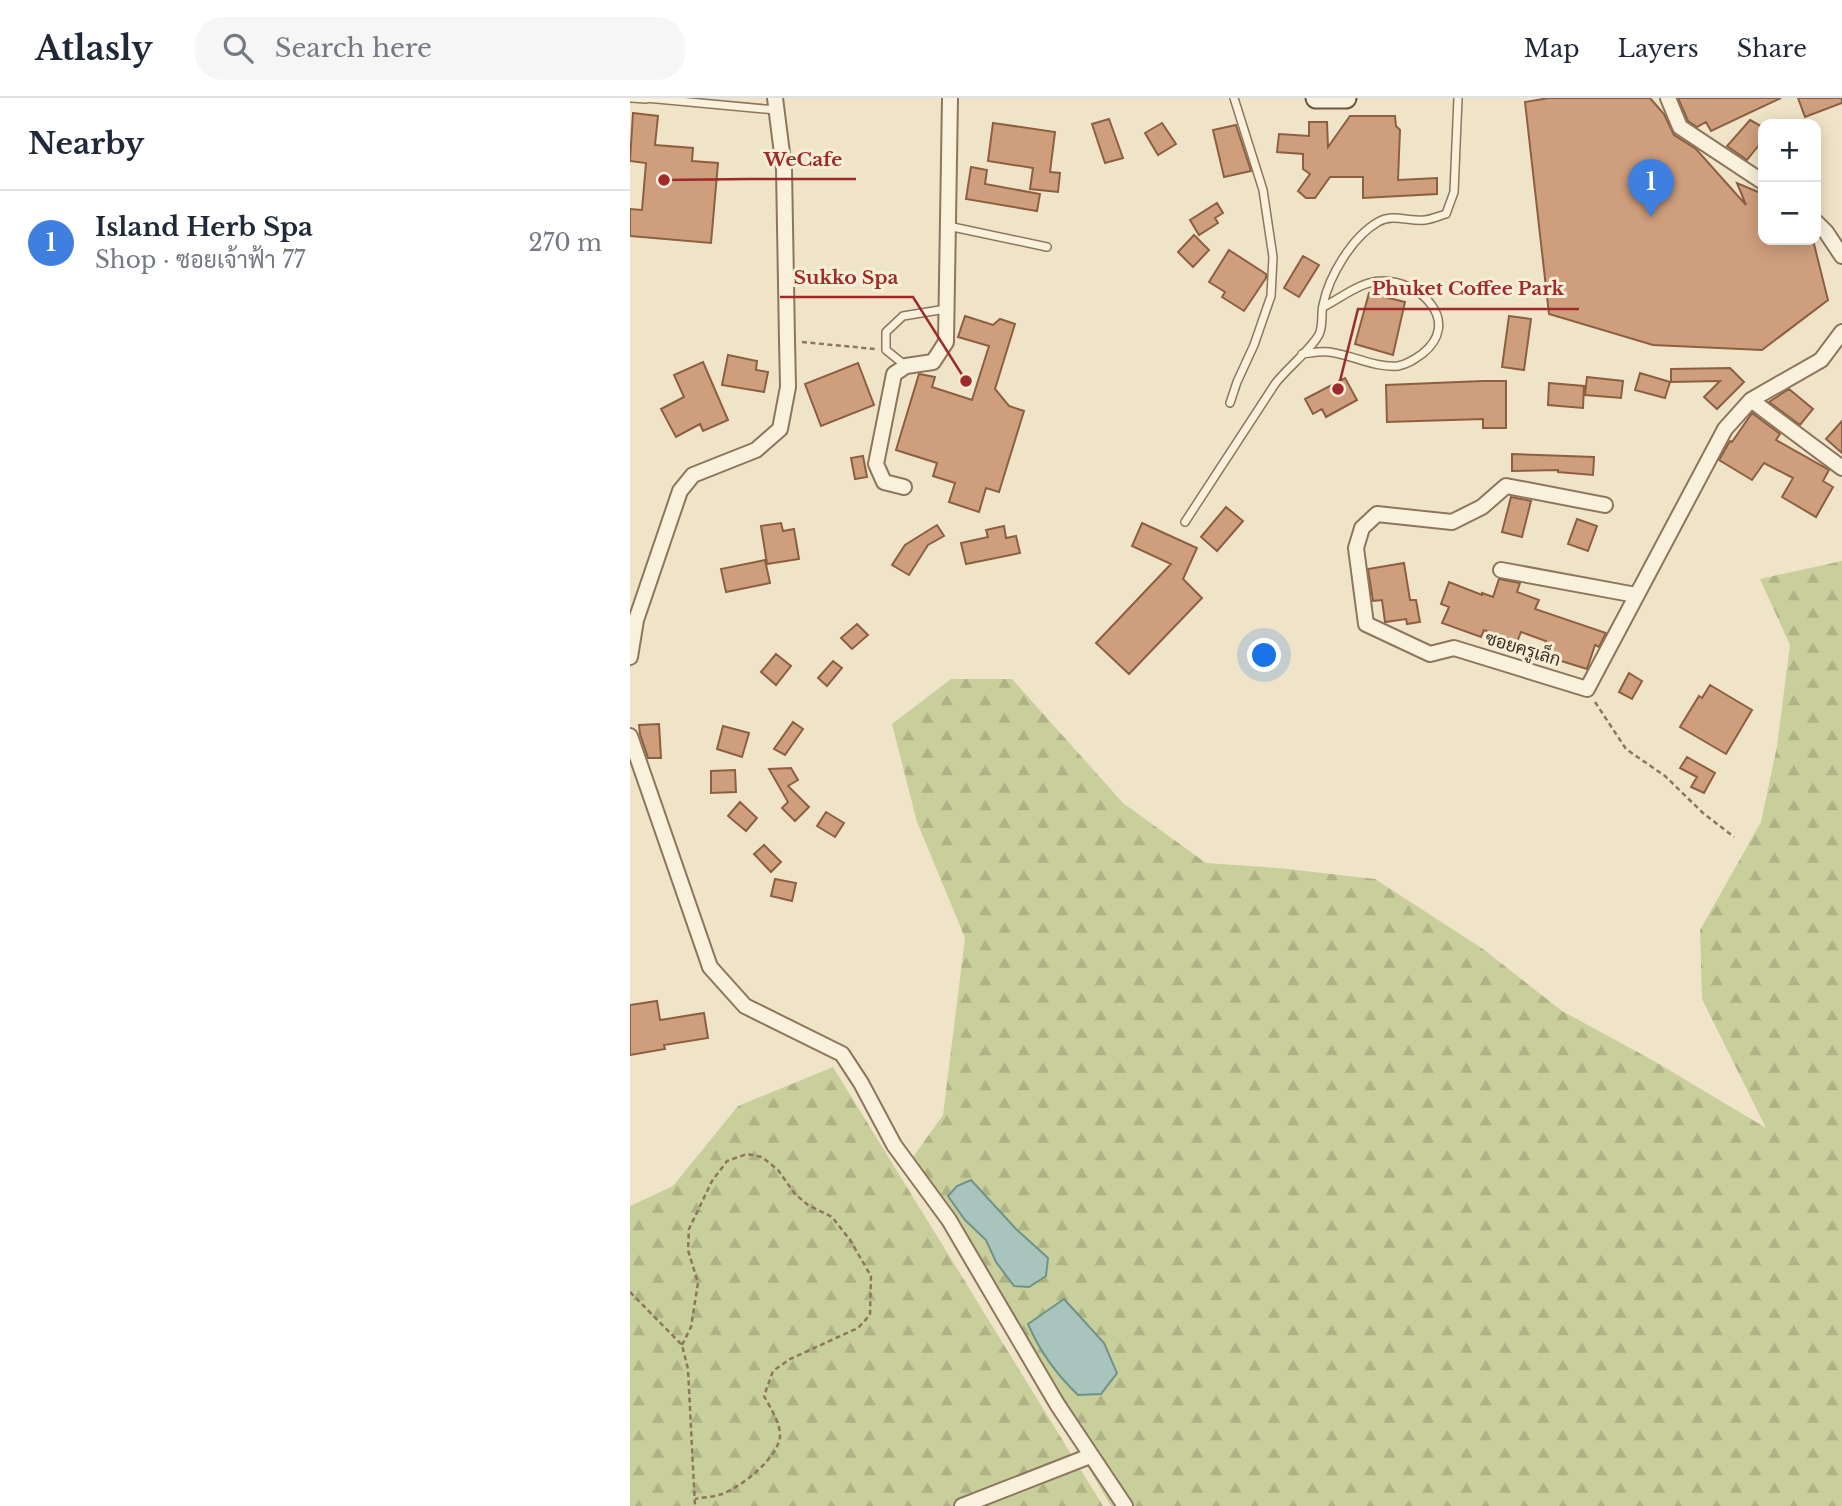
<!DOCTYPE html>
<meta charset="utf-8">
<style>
body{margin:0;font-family:"Libre Baskerville",Sarabun,serif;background:#f6f6f7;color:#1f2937}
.controls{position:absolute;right:21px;top:21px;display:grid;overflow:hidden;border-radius:14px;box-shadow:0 4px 18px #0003}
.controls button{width:63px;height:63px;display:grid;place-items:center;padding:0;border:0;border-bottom:2px solid #e0e1e3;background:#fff;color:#1f2937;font:35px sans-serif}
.you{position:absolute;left:635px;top:558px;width:24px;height:24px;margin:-18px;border:5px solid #fff;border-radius:50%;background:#1a73e8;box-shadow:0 0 0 10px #1a73e833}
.badge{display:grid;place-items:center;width:46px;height:46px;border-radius:50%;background:#9e2a2b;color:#fff;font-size:23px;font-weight:700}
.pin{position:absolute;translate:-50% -58px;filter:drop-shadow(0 2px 4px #0008)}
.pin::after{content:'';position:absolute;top:37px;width:24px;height:21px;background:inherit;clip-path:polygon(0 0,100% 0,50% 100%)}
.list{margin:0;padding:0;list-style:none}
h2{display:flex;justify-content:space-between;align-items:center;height:91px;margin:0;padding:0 28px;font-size:30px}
h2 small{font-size:23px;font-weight:400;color:#747a83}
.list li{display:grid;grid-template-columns:46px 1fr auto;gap:21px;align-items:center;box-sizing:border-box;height:105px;padding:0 28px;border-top:2px solid #e0e1e3}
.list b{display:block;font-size:26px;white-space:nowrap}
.list p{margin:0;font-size:23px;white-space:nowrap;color:#747a83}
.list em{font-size:23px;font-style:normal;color:#747a83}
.icon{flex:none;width:38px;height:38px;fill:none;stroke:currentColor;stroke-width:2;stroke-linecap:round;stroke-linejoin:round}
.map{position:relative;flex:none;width:1212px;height:1408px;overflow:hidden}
header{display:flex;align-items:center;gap:42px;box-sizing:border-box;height:98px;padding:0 35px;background:#fff;border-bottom:2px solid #e0e1e3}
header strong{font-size:33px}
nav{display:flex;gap:38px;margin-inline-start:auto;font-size:24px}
.search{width:490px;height:63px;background:#f6f6f7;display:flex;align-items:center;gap:18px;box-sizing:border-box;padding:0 24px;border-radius:28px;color:#747a83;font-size:26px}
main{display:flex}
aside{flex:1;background:#fff}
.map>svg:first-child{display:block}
.forest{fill:url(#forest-firs)}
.water{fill:#a9c4bc;stroke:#6f938a;stroke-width:2}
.building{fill:#cf9f7d;stroke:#8d5f41;stroke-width:2}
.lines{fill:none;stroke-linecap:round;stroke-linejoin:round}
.service-casing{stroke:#8d765c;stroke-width:10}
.minor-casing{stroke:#8d765c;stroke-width:18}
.secondary-casing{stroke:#6f573f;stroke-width:23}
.path{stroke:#8d765c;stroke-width:2.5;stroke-dasharray:5 3.5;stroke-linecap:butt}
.service{stroke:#faf1dc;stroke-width:7}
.minor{stroke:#faf1dc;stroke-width:14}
.secondary{stroke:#faf1dc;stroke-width:19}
.labels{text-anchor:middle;stroke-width:6;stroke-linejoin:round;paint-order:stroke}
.street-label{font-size:18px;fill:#3d2e20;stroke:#f7eed8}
.leader{fill:none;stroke:#9e2a2b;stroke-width:2.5}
.callout-dot{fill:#9e2a2b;stroke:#f7eed8;stroke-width:2.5}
.callout-label{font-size:19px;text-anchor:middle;font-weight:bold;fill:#9e2a2b;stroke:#f7eed8;stroke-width:6;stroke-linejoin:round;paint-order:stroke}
</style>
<header>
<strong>Atlasly</strong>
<div class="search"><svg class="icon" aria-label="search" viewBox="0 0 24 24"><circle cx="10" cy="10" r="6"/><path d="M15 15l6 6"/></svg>Search here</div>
<nav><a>Map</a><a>Layers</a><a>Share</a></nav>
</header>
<main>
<aside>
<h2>Nearby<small></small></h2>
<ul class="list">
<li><span class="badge" style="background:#3f7fe0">1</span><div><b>Island Herb Spa</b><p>Shop · ซอยเจ้าฟ้า 77</p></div><em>270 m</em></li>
</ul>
</aside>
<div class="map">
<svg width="1212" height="1408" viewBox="0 0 1212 1408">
<defs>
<pattern id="forest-firs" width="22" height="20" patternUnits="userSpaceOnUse" patternTransform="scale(1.75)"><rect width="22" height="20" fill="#c9cf9b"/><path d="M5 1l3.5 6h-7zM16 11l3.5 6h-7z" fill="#aeb285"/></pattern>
</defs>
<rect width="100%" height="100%" fill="#f0e4c8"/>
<!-- forest -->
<path class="forest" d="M1212,463V1408H481L278,1066L313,1017L335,840L287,724L262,626L321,581H382L493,705L576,765L648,770L745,781L853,851L932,913L1024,963L1136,1030L1072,901L1070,832L1131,724L1147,648L1160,547L1130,481Z
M203,969L473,1408H0V1108L43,1088L108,1008Z"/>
<!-- water -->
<path class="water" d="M341,1082L386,1131L418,1160L416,1178L399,1189L384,1188L366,1164L356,1142L335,1122L318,1098L327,1088Z
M434,1201L474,1245L487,1275L471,1296L448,1297C426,1276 410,1254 398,1226Z"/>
<!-- building -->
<path class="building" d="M919,0H1020L1034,16L1044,37L1066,51L1116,107L1107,85L1133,96V142H1183L1198,202L1132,252L1023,247L919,216L895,4Z
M1048,0H1151L1081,33L1076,24L1067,29L1058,23Z
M1168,0H1212V5L1175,19Z
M3,15L28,18L25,47L63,50L62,63L88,65L81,145L0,138V111L12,112L16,65L0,63Z
M720,18H765L766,28L770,32L768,82L807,80V96L733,100V79H700L685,100H676L668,93L680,76L673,71V56L647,54L649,36L679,38V24H697L698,49Z
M479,21L493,60L475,65L462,26Z
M1120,22L1133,29V42L1117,62L1097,48Z
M363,25L425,34L420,74L430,75L428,94L400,91L403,70L358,63Z
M532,25L546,46L528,57L515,35Z
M606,27L621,73L594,79L583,32Z
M341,69L357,72L355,86L410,96L407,113L336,101Z
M587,105L593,115L585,120L588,125L569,137L560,122Z
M564,137L579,152L563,169L548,154Z
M599,152L636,176V180L614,213L592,199L595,194L579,184Z
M673,158L689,167L669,199L654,190Z
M739,195L775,204L763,257L725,246Z
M335,218L363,227L370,221L385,226L365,291L379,308L394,313L369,394L356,390L349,414L319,404L325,385L303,378L307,365L266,352L289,276L305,279L302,289L342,302L359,248L328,239Z
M879,218L901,221L894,272L872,269Z
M98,257L127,263L126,272L138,274L134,294L92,287Z
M73,264L98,322L73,333L70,326L46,339L31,311L54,299L44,277Z
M228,265L244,307L191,328L175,286Z
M1100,270L1114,284L1087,311L1074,299L1090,283L1041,284V271Z
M1010,275L1040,284L1035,300L1005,292Z
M957,279L993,283L991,300L955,297Z
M715,280L727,302L696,319L692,311L683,316L675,301Z
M853,283H876V330H853V321L757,324L756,287Z
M919,285L954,288L953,310L918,307Z
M1159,291L1183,311L1170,327L1139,304Z
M1122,315L1150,336L1146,342L1199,372L1193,383L1203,389L1186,419L1152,399L1163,380L1134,365L1122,382L1089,362L1100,343L1102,344Z
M1212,323V355L1196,341Z
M882,356L964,359L963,377L928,374V372L882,373Z
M233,358L237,379L225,381L221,360Z
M881,399L901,403L892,439L872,434Z
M596,409L613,423L587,453L571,439Z
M947,421L967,428L958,453L938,446Z
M151,425L153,433L164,431L169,461L137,466L131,428Z
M512,425L567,450L553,481L572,500L499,576L466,545L541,466L502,448Z
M307,427L314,438L298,447L279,477L262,467L275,447Z
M374,428L376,440L386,438L390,455L336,466L331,445L358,439L356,432Z
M135,462L140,485L96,494L91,471Z
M774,465L780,502H786L790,524L777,526L776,521L755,524L752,502L743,503L738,471Z
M869,481L890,485L887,494L909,502L905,511L976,535L969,549L965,547L957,571L912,557L916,543L891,534L887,544L854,532L851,539L812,525L819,509L811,506L819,484L852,497V495L863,499Z
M227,526L238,537L222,551L211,540Z
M146,556L161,568L146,587L131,574Z
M203,563L212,570L197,588L188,580Z
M999,575L1012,583L1002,601L989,594Z
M1080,587L1122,612L1096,656L1050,629L1069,598L1072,600Z
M163,624L173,631L155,657L144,651Z
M29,626L31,660H18L10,636L9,627Z
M93,628L119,635L112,659L87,651Z
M1057,659L1085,675L1074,695L1061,689L1067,679L1050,670Z
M161,670L168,682L158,688L179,709L165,723L152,710L158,704L139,671Z
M105,672L106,694L81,695V673Z
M110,704L127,720L116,733L98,718Z
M196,714L214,725L205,739L187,728Z
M134,747L151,764L141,774L124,756Z
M145,781L166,785L162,803L141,798Z
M27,903L30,922L74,915L78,940L34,947L35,951L0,957V907Z"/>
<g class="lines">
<!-- service casing -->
<g class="service-casing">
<path id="service" d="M1,0L16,1
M16,0L146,12
M318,128L417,149
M672,256C681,255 691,253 699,254C723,257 744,270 768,268C778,266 785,261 792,256C833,224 790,182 752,183C731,183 711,200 693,209
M276,268L256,252V234L273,218L316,211
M600,305L607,284L624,247L641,198L643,159L633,92L604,0
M555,424L645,286C655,272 686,247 690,234C693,225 691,215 693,207C699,178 722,139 748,124C763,115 779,124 795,122C802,121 809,118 816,116L824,94L828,0"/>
</g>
<!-- minor casing -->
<g class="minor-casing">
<path id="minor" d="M1038,0L1050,29L1133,84
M1186,124L1196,134L1212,158
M1121,302L1212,370
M274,389L254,384L246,366L264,276L276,268L303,264L316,244L320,0
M975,407L876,388L852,409L822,424L747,416L732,430L726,450L736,526L800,556L824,550L957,591L1095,331L1121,302L1191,262L1212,234
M871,472L1006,497
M0,559L6,522L50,393L63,377L126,352L150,331L158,289L157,242L154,71L145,0
M0,638L80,869L115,908L212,956L231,985L264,1047L319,1122L427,1306L495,1408
M332,1408L460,1358"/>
</g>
<!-- secondary casing -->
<g class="secondary-casing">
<path id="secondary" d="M686,0H716"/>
</g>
<!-- path -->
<path class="path" d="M172,244L245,251
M965,604L996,651L1035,678L1073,715L1104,739
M0,1194L52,1247L58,1271L65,1408
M52,1247L61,1229L68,1185L58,1152L59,1131L82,1083L97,1063L117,1056L132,1059L148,1072L165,1096L178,1107L202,1119L220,1142L241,1178L240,1217L228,1230L160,1261L143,1273L134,1298C140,1309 151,1326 150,1339C147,1361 111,1389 92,1396C84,1399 74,1399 65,1401"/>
<!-- service -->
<use href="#service" class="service"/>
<!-- minor -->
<use href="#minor" class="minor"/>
<!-- secondary -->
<use href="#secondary" class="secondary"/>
</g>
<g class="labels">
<!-- street labels -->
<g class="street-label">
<text transform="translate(893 551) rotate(17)" y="6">ซอยครูเล็ก</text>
</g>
</g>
<!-- callouts -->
<path class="leader" d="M34 82L120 81H226M336 283L283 199H150M708 291L728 211H949"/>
<g class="callout-dot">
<circle cx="34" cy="82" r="7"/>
<circle cx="336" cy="283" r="7"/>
<circle cx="708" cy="291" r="7"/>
</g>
<g class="callout-label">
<text x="173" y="68">WeCafe</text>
<text x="216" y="186">Sukko Spa</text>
<text x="838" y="197">Phuket Coffee Park</text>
</g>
</svg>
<div class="controls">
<button>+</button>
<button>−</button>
</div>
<div class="you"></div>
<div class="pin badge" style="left:1021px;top:119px;background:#3f7fe0">1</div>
</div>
</main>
